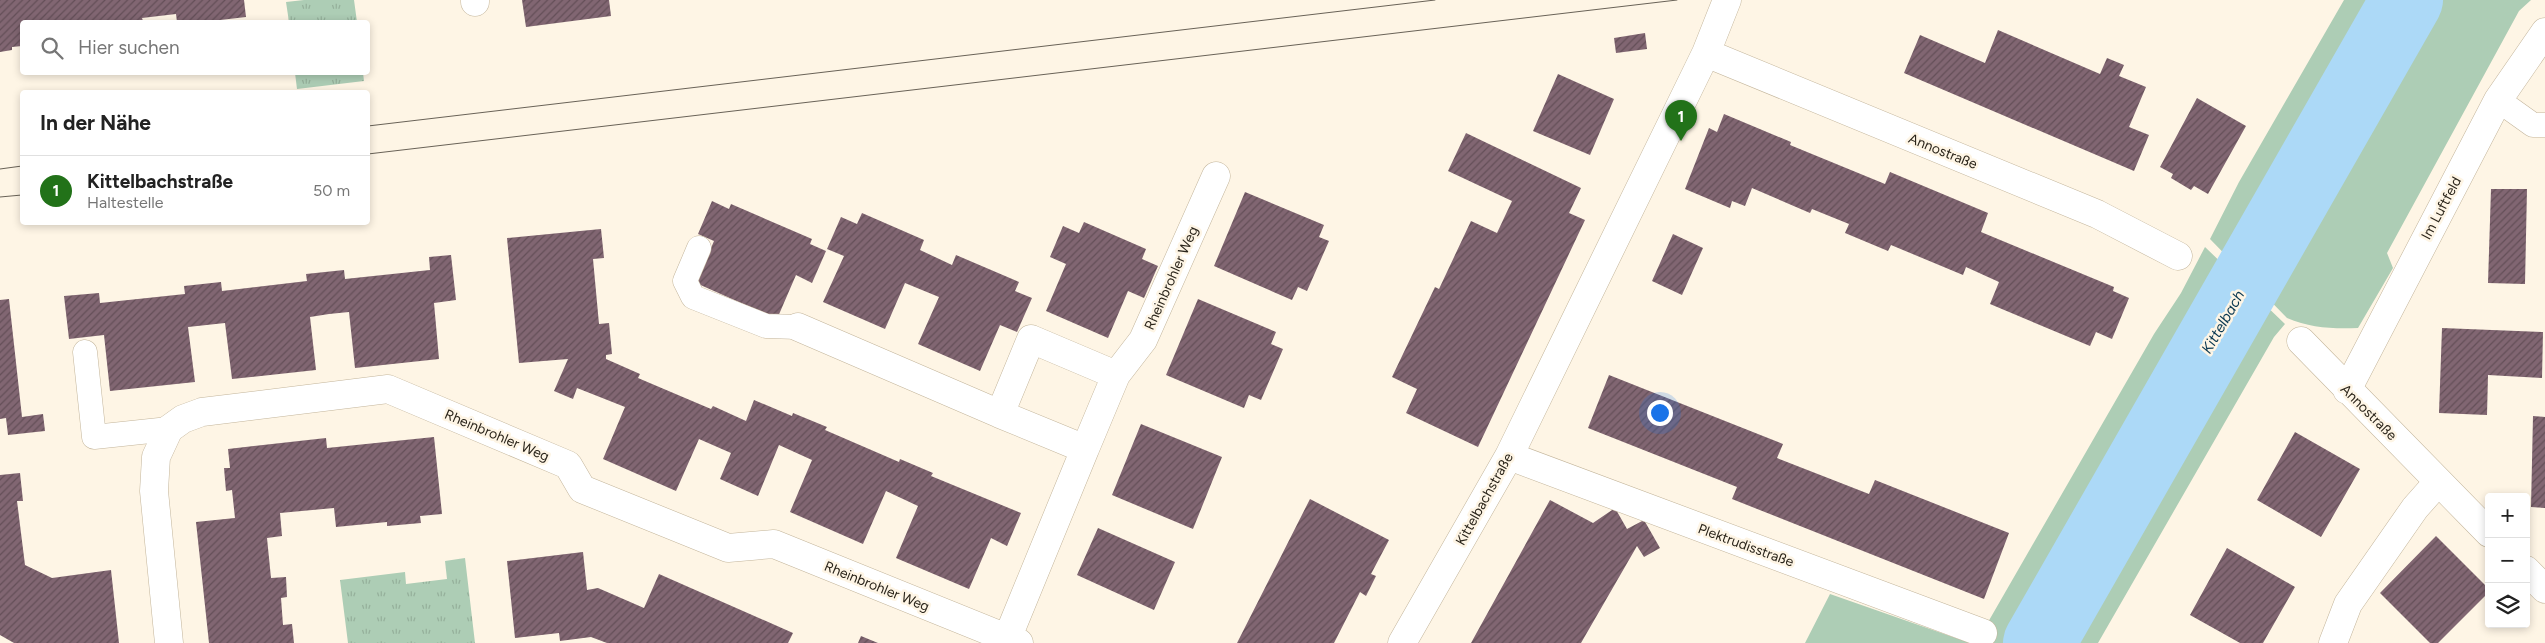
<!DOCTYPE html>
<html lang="de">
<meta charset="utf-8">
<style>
body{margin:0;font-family:Figtree,sans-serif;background:#f6f6f6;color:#222}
.controls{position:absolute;right:15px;bottom:15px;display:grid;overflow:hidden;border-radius:5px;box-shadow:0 2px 8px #0003}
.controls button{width:45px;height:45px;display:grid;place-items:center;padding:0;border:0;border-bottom:1px solid #e0e0e0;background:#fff;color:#222;font:25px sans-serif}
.you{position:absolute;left:1659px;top:412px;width:18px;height:18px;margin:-12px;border:4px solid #fff;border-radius:50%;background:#1a73e8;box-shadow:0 0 0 8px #1a73e833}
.badge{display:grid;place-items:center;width:32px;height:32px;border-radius:50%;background:#227219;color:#fff;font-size:16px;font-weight:700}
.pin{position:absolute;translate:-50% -41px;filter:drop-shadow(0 1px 2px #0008)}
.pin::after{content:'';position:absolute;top:26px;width:18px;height:15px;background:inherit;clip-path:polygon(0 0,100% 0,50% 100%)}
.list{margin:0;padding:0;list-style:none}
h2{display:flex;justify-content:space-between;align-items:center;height:65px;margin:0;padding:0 20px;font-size:21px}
h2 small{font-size:16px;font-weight:400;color:#767676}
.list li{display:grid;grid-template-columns:32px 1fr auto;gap:15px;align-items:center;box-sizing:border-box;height:70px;padding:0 20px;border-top:1px solid #e0e0e0}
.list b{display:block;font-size:19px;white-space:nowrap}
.list p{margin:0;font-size:16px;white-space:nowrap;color:#767676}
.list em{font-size:16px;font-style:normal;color:#767676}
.icon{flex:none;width:28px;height:28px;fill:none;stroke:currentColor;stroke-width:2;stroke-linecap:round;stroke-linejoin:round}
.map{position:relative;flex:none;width:2545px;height:643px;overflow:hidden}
.search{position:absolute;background:#fff;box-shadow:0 2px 8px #0003;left:20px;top:20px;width:350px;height:55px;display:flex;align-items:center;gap:12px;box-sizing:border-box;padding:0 18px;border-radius:5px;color:#767676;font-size:19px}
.panel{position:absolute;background:#fff;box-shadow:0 2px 8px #0003;left:20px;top:90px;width:350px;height:135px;border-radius:5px}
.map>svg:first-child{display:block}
.grass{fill:#adcdb5}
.park{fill:url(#park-tufts)}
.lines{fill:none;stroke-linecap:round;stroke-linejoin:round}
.river{stroke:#acd9f7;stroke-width:72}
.building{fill:url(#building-hatch)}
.lane-casing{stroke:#c3b59b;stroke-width:25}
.street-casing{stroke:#c3b59b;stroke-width:29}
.lane{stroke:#fff;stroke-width:24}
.street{stroke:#fff;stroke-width:28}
.tram{stroke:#696257;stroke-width:1}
.labels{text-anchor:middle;stroke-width:5;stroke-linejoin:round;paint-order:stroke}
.street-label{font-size:14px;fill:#2b251b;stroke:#fef5e5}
.water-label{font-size:15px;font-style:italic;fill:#083750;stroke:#fef5e5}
</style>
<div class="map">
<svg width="2545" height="643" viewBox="0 0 2545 643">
<defs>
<pattern id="park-tufts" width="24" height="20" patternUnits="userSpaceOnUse" patternTransform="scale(1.25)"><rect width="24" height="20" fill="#adcdb5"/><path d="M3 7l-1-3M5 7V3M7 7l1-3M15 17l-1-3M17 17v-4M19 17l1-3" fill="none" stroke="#95b09b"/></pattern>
<pattern id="building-hatch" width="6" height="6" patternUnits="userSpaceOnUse" patternTransform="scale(1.25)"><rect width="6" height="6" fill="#816672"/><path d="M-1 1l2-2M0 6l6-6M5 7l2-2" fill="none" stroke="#644f58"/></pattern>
</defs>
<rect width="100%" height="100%" fill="#fef5e5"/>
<!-- grass -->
<path class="grass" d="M2344,0H2531L2519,11L2387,253L2393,268L2358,328C2333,329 2310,328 2287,318L2210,239L2239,182Z
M2205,247L2285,324L2274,337L2098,643H1976L2154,334L2181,293Z
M1830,594L1970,643H1805Z"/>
<!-- park -->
<path class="park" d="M304,0H354L357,22H289L286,2Z
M295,73H363L364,81L297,89Z
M465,558L475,643H348L340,580L405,572L406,584L447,579L445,561Z"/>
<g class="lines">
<!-- river -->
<path class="river" d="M2039,643L2407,0"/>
</g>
<!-- building -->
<path class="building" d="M0,0H244L246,17L203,22H177L176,14L142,18L143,21L132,22H22V46L12,47V50L0,52Z
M522,0H609L611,16L526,27Z
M1998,30L2100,74L2107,58L2124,65L2119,76L2146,87L2129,127L2149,135L2134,171L1904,73L1920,35L1985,63Z
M1645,33L1647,49L1616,53L1614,38Z
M1558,74L1614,99L1590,155L1533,131Z
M2197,98L2246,126L2208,194L2194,186L2191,190L2171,178L2173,174L2160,167Z
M1724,114L1791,142L1790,145L1885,184L1890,172L1988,213L1981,232L2114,287L2113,291L2129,298L2112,339L2096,332L2090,346L1990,304L1999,282L1966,267L1963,275L1891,245L1888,251L1845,233L1849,224L1812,209L1810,213L1752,188L1745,206L1732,201L1730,208L1685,189L1709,128L1717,132Z
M1466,133L1581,188L1569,213L1585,220L1478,447L1406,413L1417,389L1392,377L1435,287L1439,289L1471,221L1497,233L1512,201L1448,171Z
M2491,189H2527L2525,284L2488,283Z
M1245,192L1324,225L1319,237L1329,241L1307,291L1298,287L1292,300L1214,266Z
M712,201L729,209L731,204L812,239L810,244L826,251L812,283L796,275L777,319L696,283L714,241L698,234Z
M862,213L924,240L920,250L952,265L956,255L1019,282L1015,291L1032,298L1017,332L1000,325L980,371L918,344L939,297L905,283L885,329L823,302L844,256L827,249L841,217L857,224Z
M1084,222L1146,249L1142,259L1158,266L1144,298L1128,291L1108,338L1046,311L1066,264L1050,257L1063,226L1079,233Z
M601,229L604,258L593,259L599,324L609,323L612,354L606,355V359L640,374L638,378L711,409L713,406L746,421L754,400L792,416L793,413L827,427L825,430L899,462L900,459L933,473L931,476L1021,513L1007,546L991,538L969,589L896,558L918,506L886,491L863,544L790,512L812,460L779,445L758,496L720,479L731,453L699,439L676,491L603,459L625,407L577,388L573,399L554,391L568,359L519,363L507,238Z
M1673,234L1703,248L1682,295L1652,281Z
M451,255L456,300L434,303L439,359L355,368L349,312L329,314L310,317L316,370L232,379L225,323L188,327L195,382L110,391L104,335L69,339L64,296L99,293L100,303L185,294L184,286L221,282L222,291L307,281L306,274L344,270L345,279L430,270L429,257Z
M9,299L22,417L43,414L45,431L8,435L6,418L0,419V300Z
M1198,299L1276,332L1271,344L1283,349L1261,400L1249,395L1244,408L1166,375Z
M2442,328L2543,332L2542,378L2488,375L2487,415L2439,413Z
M1609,375L1783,444L1777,458L1869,494L1875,480L2009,533L1984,599L1732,499L1737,487L1588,428Z
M2533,416L2545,417V508L2531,507Z
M1141,424L1222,457L1193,529L1112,495Z
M2295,432L2360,469L2321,537L2257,500Z
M434,437L442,514L420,516L421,523L387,526V522L336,527L334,508L280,513L282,536L267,538L271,578L286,577L287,597L281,598L283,625L292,624L294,643H209L196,522L235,518L232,490L226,491L224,468H230L228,449L326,438L327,448Z
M20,473L23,501H17L25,565L52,578L111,570L119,643H14L0,635V475Z
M1310,499L1389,540L1371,574L1376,576L1366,596L1360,592L1334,643H1237Z
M1550,500L1593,523L1615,508L1627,529L1644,520L1660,548L1644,557L1637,546L1581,643H1471Z
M1098,528L1175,562L1154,610L1077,575Z
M2436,536L2489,589V592L2438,643H2430L2380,593Z
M2227,548L2295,587L2263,643H2240L2190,615Z
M583,552L587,590L598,588L644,608L659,574L793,633L788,643H607L591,637L560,641L559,633L515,638L507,561Z
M861,636L878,643H858Z"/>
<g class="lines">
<!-- lane casing -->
<g class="lane-casing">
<path id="lane" d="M2498,100L2533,125H2545
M699,248L685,281L693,297L766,326L798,327
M85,352L94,437L169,429"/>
</g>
<!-- street casing -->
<g class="street-casing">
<path id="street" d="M475,0V2
M1706,53L2097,214L2178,256
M798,327L1000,414
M2301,341L2489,533
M1116,375L1143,340L1216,176
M2347,390L2498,100L2545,32
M1509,456L1983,633
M2526,570L2545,589
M1007,639L1085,449L1000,414L1031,339L1116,375L1085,449
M169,643L154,491L156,457L169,429L183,419L202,412L388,389L568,465L582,489L728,548L774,544L1019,643
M1402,643L1509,456L1706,53L1727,0
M2333,643L2348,604L2415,508L2438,482"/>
</g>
<!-- lane -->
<use href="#lane" class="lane"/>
<!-- street -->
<use href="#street" class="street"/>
<!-- tram -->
<path class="tram" d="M368,126L1435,0
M368,154L1677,0
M0,169L22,166
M0,197L22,195"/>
</g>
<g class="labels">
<!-- street labels -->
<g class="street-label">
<text transform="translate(1943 151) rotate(22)" y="5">Annostraße</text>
<text transform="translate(2441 208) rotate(-62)" y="5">Im Luftfeld</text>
<text transform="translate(1171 278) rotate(-66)" y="5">Rheinbrohler Weg</text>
<text transform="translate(2369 412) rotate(45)" y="5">Annostraße</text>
<text transform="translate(497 435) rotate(23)" y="5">Rheinbrohler Weg</text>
<text transform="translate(1484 499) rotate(-61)" y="5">Kittelbachstraße</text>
<text transform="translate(1746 545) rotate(20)" y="5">Plektrudisstraße</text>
<text transform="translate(877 586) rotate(22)" y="5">Rheinbrohler Weg</text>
</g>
<!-- water labels -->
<g class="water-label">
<text transform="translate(2223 322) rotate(-60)" y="5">Kittelbach</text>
</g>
</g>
</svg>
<div class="controls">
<button>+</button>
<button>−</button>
<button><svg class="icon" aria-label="layers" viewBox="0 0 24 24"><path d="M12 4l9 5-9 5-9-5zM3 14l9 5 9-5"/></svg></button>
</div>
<div class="you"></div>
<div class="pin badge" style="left:1681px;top:141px">1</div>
<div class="search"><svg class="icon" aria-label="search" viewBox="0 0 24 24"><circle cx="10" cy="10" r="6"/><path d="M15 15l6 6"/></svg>Hier suchen</div>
<section class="panel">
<h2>In der Nähe<small></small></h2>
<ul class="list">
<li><span class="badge">1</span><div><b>Kittelbachstraße</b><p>Haltestelle</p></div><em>50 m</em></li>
</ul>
</section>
</div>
